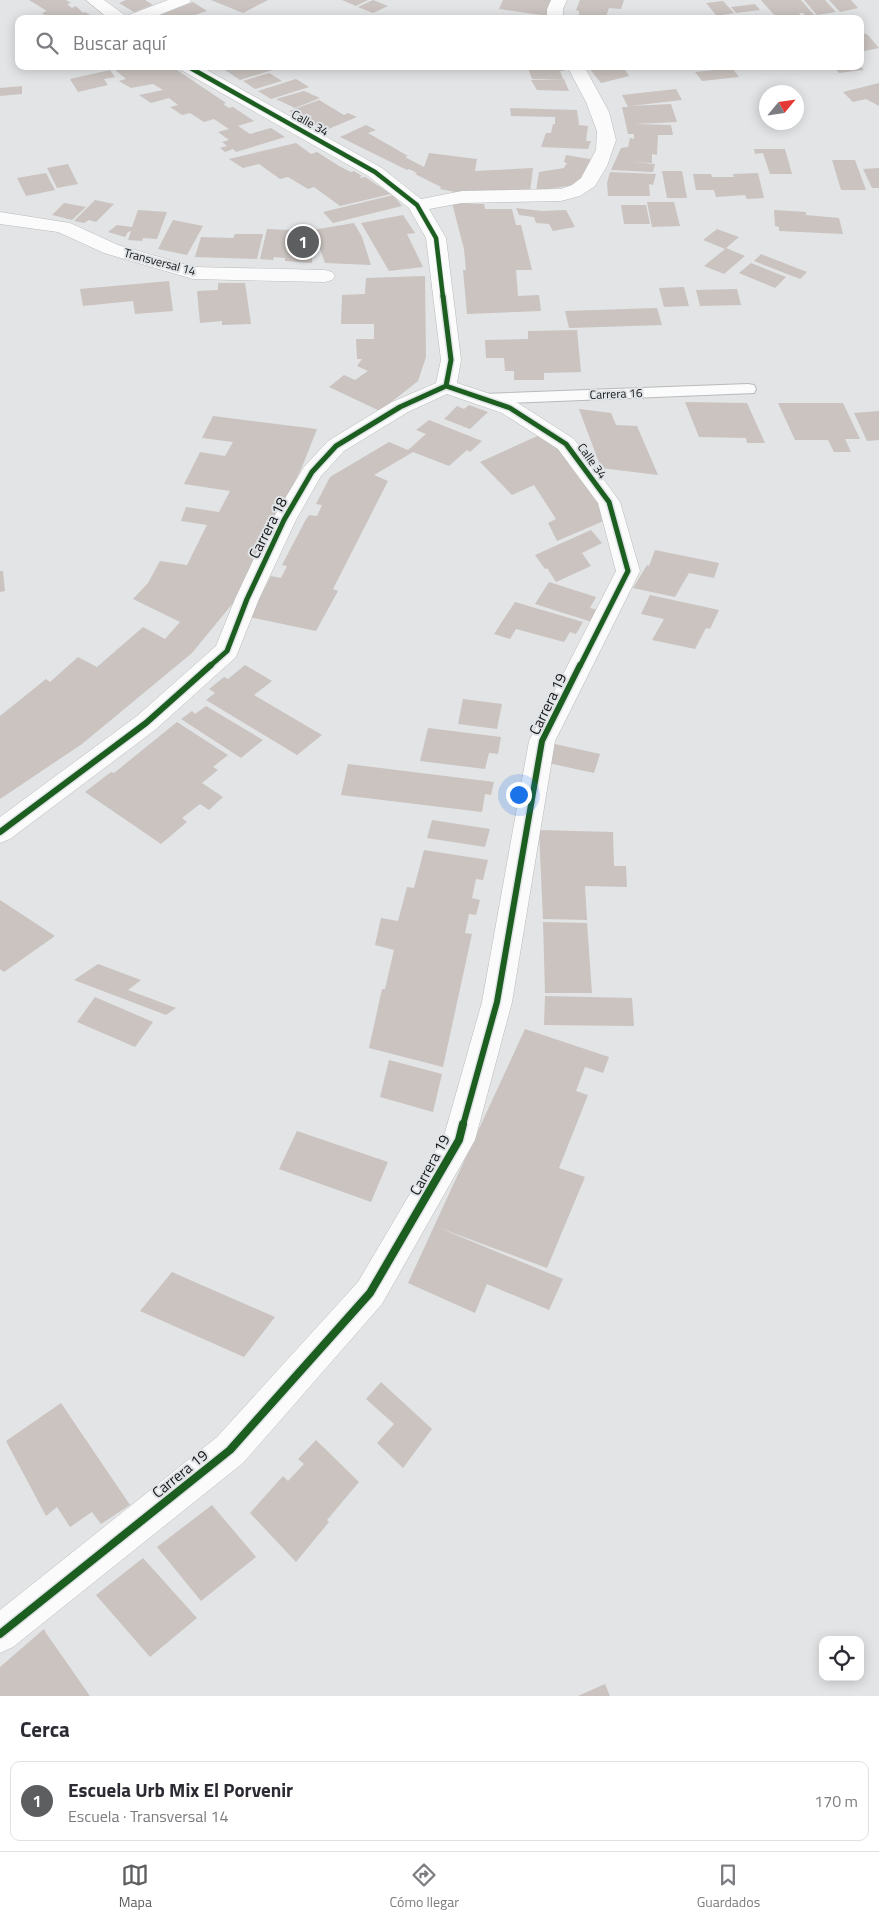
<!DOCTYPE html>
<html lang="es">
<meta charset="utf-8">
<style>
body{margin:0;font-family:"Titillium Web",sans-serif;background:#f7f7f7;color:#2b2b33}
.controls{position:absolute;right:15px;bottom:15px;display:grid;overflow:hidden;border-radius:10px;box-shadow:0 2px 12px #0003}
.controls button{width:45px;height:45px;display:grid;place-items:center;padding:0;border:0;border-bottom:1px solid #e1e1e2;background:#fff;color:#2b2b33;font:25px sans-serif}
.compass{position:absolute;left:759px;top:85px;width:45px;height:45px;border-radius:50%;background:#fff;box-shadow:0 2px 12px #0003;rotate:61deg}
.you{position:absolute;left:518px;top:794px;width:18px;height:18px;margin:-12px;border:4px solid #fff;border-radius:50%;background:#1a73e8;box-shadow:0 0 0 8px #1a73e833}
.badge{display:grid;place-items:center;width:32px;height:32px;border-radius:50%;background:#5d5e60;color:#fff;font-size:16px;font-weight:700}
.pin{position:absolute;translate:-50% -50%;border:2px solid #fff;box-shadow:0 1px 5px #0006}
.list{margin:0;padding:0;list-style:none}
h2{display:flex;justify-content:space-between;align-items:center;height:65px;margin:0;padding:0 20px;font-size:21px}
h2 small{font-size:16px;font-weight:400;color:#7c7c81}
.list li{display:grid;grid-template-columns:32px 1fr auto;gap:15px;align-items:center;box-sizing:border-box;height:80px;margin:0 10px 10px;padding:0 10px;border:1px solid #e1e1e2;border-radius:10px}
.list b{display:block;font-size:19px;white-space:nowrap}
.list p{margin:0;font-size:16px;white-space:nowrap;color:#7c7c81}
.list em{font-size:16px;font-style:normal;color:#7c7c81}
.icon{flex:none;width:28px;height:28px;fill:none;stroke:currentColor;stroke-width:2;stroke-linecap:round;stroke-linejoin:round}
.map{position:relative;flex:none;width:879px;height:1696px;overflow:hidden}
.search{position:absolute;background:#fff;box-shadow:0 2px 12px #0003;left:15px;right:15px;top:15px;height:55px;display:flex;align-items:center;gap:12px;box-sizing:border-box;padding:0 18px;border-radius:10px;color:#7c7c81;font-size:19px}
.sheet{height:155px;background:#fff}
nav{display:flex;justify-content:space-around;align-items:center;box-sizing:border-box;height:70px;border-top:1px solid #e1e1e2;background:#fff;font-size:14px;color:#7c7c81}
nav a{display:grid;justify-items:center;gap:2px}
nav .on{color:#5d5e60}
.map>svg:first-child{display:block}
.building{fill:#cac3c0}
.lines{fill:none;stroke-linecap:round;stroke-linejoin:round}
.lane-casing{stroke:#b8babb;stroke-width:2}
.street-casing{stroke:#b8babb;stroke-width:1}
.lane{fill:#fbfbfb;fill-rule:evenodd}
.street{fill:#fbfbfb;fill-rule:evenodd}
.cycleway-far3-casing{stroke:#e1e4e7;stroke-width:6}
.cycleway-far2-casing{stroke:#e1e4e7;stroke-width:8}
.cycleway-far1-casing{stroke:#e1e4e7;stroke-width:9}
.cycleway-casing{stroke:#e1e4e7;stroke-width:11}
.cycleway-far3{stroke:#1b5e20;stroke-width:4.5}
.cycleway-far2{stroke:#1b5e20;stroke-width:5}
.cycleway-far1{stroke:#1b5e20;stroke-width:6}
.cycleway{stroke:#1b5e20;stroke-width:8}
.labels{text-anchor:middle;stroke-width:4;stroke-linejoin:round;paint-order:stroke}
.far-street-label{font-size:12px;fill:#151618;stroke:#e1e4e7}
.street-label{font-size:15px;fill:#151618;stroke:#e1e4e7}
</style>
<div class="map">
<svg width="879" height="1696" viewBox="0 0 879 1696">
<rect width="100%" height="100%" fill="#e2e4e6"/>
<!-- building -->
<path class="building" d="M29,0H66L71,3L67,4L72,8L76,6L83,13L85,12L92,16L84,19H50L42,13L47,11Z
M126,0H145L153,5L134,12L119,3Z
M211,0H268L243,13Z
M342,0H368L356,6Z
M373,0L388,6L373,13L358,7Z
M503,0H555L548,16L499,9Z
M580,0H624L621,9L609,8L605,19L579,18V11L576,10Z
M761,0H801L814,15L806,16L803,13H799L804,19H798L794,15L776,17Z
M804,0H825L836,12L817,15Z
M829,0H851L858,8L840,12Z
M723,1L734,13L717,16L706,3Z
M193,2L207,11L195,15L201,19H150Z
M755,4L760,10L736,13L731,7Z
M863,33L868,35L879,48L865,51L860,49V34Z
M129,66H171L226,103L223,104L229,108L233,107L254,121L238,126L250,134L271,128L285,137L236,152L233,149L225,152L220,148L227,146L222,142L229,140L218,132L229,129L214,119L204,122L190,113L182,115L170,107L178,105L169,98L151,103L139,95L163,90L153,84L131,88L122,83L119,81L126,79L114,69Z
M219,66H272L276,69L240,80Z
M527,66H562L564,71H560L563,79H532Z
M594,66H612L614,70L624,68L629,76L601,83L589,68Z
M833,66H860L864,70L839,73Z
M732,68L739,77L702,81L695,72Z
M110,70L115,77L104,79L108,85L78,92L70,79Z
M269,73L282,81L255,89L243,81Z
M296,79L309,87L271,99L258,91Z
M564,79L569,91L537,90L531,80Z
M879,83V106L866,99L853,102L843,92Z
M22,86V94L0,96V88Z
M676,89L682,100L630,106L671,104L677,122L635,124L671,125L673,135H658L657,155L652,154V163L632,162L655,164L653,172L611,170L621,148L628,147L630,138L634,139V134H628L622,107H628L622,95Z
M304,91L320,98L295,108L276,99Z
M319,100L344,115L348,113L357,117L326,130L289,111Z
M510,108L577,110L579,125L588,126L586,141H591L588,149L541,147L546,133H551L553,124H555V117L511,116Z
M366,125L376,130L368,133L408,156L405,157L424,167L429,153L477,159L475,171L533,168L530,192H455L440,189L441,187L415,174L417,173L409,169L407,170L340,137Z
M296,143L311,154L317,152L339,166L351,172L354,171L362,176L359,177L361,178L365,177L391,194L340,206L314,187L308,189L288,177L280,179L259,164L243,168L229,159Z
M754,149H785L792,174H770L763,153L755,154Z
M566,155L595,160L587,183L536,191L539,172L564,168L567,163L564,162Z
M832,160H855L866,190H841Z
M68,164L78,184L57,188L47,168Z
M879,168V188H872L863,169Z
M662,171H682L687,198H667Z
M610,172L656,174L653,185L649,184L650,196H608L607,183Z
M46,173L55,190L26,196L17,178Z
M758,173L764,198L747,199L745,195L716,197L714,190H696L693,174H711L712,177H734L733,174Z
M393,195L402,206L333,223L323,212Z
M95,200L114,204L96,222L89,220L84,223L74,221Z
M647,202H674L680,226L652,227Z
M64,203L86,207L72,220L52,215Z
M452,203L484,204L485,209H512L516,225H521L532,270H516L518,296L539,295L541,311L467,314L463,270H466L464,249Z
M621,205H646L650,224H624Z
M516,208L542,211L566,210L575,227L553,231L549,224L536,223L534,217L519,215Z
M138,210L167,212L157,239L143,238L142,241L128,240L131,231L128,232L125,237L108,232L117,225L132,227Z
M774,210L806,212V215L839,218L843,234L779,231V227L775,226Z
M403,215L415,233L407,234L423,267L389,271L361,223Z
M173,220L203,226L187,255L158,249Z
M354,223L362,237L371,265L325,263L313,230Z
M267,229L290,230L289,236H313L312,263L285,261V258L274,257L273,260L260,259Z
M717,229L739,237L726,248L745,256L724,274L704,266L725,249L703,240Z
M235,234H263L257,259L195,257L201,237L233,238Z
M761,254L807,272L800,279L754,261Z
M751,263L786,277L775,288L739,273Z
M425,276L426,357L418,381L380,411L329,387L344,375L355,380L368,371L357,366L362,359H357L356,339H374V324H341L342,295L365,294L366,278Z
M169,281L173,311L135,314L133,301L83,306L80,289Z
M218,283H245L251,324L222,325V321L200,323L197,291L218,290Z
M684,287L689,306L664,307L659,288Z
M737,289L741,305L700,306L696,290Z
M657,308L662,325L569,328L565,311Z
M577,330L581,372L544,373V380H514V371H505L504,358H486L485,340L528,339V331Z
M685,402L747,403L765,443H747L746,438L699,437Z
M778,403H843L860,439H845L851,452H834L828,440H795Z
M469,405L488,412L470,429L444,419L457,406L464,409Z
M579,409L611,413L616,425L637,426L658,475L601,468Z
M879,411V440L867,441L854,413Z
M213,416L317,429L302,467L238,597L192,653L82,744L0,799V716L46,679L50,682L78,657L97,667L143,627L165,639L180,622L133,599L148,583L160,561L187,565L207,525L181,521L186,507L219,512L230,491L184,484L200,452L225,456L233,442L202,438Z
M429,420L482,441L470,452L467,450L449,466L413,452L374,475L388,481L333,589L338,591L316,631L249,617L271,576L281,578L287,566L282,565L305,521L309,515L317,516L322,505L316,504L330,477L389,442L408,450L426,434L416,430Z
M544,433L557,446L597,501L606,520L557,541L548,523L556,519L534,485L512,495L480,462Z
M591,530L602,543L582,553L591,566L556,582L547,568L545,569L535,555Z
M655,550L719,563L714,578L689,573L675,597L633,588L647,565L649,566Z
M0,571H3L5,591L0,592Z
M549,582L596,597L590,608L598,610L592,622L535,604Z
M650,595L719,610L710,629L706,628L695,649L652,640L664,619L641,614Z
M515,602L583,622L576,634L570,632L564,642L516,629L510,639L494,634Z
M245,665L272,681L254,695L322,735L297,755L206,700L215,693L209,689L224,677L228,679Z
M463,699L502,704L497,729L458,724Z
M206,706L263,740L241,758L181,719L192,711L195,714Z
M177,722L228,755L213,767L218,770L202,783L223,797L209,810L200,804L182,818L187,822L161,844L85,792L111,772L114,773Z
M428,728L501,737L498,754L489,753L485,769L420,761Z
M555,744L600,754L594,773L548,763Z
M348,764L494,782L491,795L485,794L482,812L341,795Z
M432,820L490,829L485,847L427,838Z
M539,830L613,832L614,866H626L627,887L585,886L587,920L543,919Z
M424,850L488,860L483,880L476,879L472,898L480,900L476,915L469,914L465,933L472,934L443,1067L369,1048L382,989H385L394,950L375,945L381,918L398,921L407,887L414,888Z
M0,900L55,936L4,972L0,969Z
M543,922L587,923L592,993H545Z
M98,964L141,980L128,990L176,1008L166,1015L74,980Z
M545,996L632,998L634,1026L544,1025Z
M95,997L153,1022L135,1047L77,1022Z
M525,1029L609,1057L603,1073L585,1067L576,1091L588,1095L559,1168L585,1177L547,1268L437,1227L563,1279L549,1310L487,1284L475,1313L408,1283Z
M389,1060L442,1074L433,1112L380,1097Z
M297,1131L388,1162L371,1202L279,1169Z
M172,1272L206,1287L275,1317L244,1357L140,1311Z
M381,1382L432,1429L403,1468L377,1443L394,1424L366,1399Z
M61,1403L130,1505L101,1524L92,1512L70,1527L57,1507L46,1516L6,1441Z
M316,1440L359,1482L327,1520L329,1522L296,1562L250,1513L283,1476L288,1481L304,1464L298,1459Z
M212,1505L256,1557L201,1601L157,1547Z
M143,1558L197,1618L150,1657L96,1595Z
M44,1629L46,1633L90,1696H0V1667Z
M605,1684L610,1696H578Z"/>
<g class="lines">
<!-- lane casing -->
<g class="lane-casing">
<path id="lane" d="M748,384L754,385L756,389L754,393L484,404L478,403L476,399L478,395L484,394Z"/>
</g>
<!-- street casing -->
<g class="street-casing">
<path id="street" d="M86,0H104L126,16L168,0H191L189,3L149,19H109Z
M551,0H567L563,9V19H547V9Z
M179,66H200L382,168L421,199L462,191L561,189L572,185L581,178L596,150L597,131L586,102L567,66H584L609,112L616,140L607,166L595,186L580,196L561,201L462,203L429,209L446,238L461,360L457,383L518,403L574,439L620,502L640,571L555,741L512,1002L475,1140L382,1304L243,1463L13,1647L0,1653V1610L217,1437L358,1282L444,1136L482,1002L529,741L616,571L598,503L558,449L502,413L447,394L408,412L344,451L321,476L296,520L259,599L236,657L155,730L10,839L0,843V817L137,716L216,646L235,599L272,520L304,467L328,441L392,402L436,383L441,360L426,238L409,208L368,176L181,70Z
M0,212L70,223L118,245L194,267L325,270L332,272L335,276L332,280L325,282L193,279L104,253L58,232L0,224Z"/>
</g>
<!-- lane -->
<use href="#lane" class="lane"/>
<!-- street -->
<use href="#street" class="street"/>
<!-- cycleway-far3 casing -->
<g class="cycleway-far3-casing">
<path id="cycleway-far3" d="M187,66L375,172L417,205L436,238L443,297"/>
</g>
<!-- cycleway-far2 casing -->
<g class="cycleway-far2-casing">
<path id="cycleway-far2" d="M446,386L510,408L566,444L609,502L628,571L580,666
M210,666L227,651L247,599L284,520L312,472L336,446L400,407L446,386L451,360L443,296"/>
</g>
<!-- cycleway-far1 casing -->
<g class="cycleway-far1-casing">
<path id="cycleway-far1" d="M0,832L146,723L211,665
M463,1125L497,1002L542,741L580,665"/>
</g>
<!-- cycleway casing -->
<g class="cycleway-casing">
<path id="cycleway" d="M0,1634L230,1450L370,1293L459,1140L463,1124"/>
</g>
<!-- cycleway-far3 -->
<use href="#cycleway-far3" class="cycleway-far3"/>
<!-- cycleway-far2 -->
<use href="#cycleway-far2" class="cycleway-far2"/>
<!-- cycleway-far1 -->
<use href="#cycleway-far1" class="cycleway-far1"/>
<!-- cycleway -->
<use href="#cycleway" class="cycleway"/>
</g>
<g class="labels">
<!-- far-street labels -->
<g class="far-street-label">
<text transform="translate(310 123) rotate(29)" y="4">Calle 34</text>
<text transform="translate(160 262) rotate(15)" y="4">Transversal 14</text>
<text transform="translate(616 394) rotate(-2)" y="4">Carrera 16</text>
<text transform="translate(592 461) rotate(54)" y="4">Calle 34</text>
</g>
<!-- street labels -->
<g class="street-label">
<text transform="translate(268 528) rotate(-63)" y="5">Carrera 18</text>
<text transform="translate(548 704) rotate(-64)" y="5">Carrera 19</text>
<text transform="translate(430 1165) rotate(-61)" y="5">Carrera 19</text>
<text transform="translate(180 1474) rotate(-39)" y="5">Carrera 19</text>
</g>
</g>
</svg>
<div class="controls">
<button><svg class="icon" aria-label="locate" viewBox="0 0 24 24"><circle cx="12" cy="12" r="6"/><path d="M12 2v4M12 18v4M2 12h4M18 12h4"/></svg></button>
</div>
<svg class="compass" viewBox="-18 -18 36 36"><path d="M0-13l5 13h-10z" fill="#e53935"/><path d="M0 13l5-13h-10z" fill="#7c7c81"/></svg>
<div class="you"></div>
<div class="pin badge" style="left:303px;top:242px">1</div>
<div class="search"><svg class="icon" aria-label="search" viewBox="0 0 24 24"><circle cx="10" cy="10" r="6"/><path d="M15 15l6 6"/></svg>Buscar aquí</div>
</div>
<section class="sheet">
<h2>Cerca<small></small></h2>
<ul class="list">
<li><span class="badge">1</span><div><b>Escuela Urb Mix El Porvenir</b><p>Escuela · Transversal 14</p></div><em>170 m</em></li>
</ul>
</section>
<nav>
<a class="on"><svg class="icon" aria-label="map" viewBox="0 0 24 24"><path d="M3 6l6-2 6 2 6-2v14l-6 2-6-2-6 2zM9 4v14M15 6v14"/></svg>Mapa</a>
<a><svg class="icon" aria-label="directions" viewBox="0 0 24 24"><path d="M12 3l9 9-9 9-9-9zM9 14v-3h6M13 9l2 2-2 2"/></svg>Cómo llegar</a>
<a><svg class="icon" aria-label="saved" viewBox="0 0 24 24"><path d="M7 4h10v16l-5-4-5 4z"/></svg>Guardados</a>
</nav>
